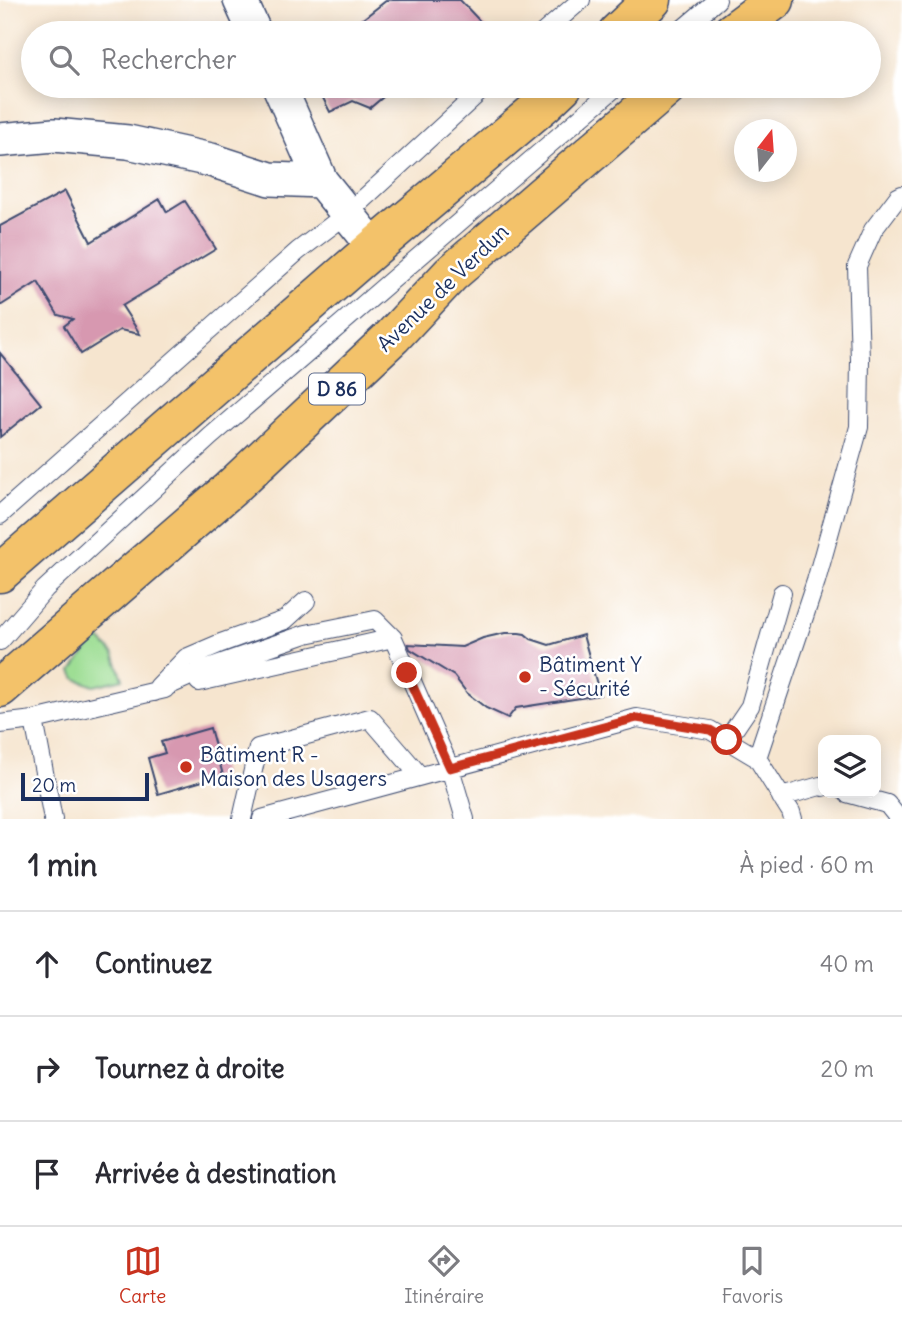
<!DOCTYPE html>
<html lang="fr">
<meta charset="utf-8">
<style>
body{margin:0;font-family:Delius,sans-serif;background:#f7f7f7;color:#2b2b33}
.controls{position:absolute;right:21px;bottom:21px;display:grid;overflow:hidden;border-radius:14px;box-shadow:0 4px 18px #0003}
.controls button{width:63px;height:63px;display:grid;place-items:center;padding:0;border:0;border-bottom:2px solid #e1e1e2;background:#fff;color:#2b2b33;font:35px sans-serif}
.compass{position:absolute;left:734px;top:119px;width:63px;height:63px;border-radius:50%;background:#fff;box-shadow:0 4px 18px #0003;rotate:17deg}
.scale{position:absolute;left:21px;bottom:18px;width:128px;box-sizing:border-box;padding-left:7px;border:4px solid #1b2f5e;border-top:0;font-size:19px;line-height:24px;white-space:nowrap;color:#1b2f5e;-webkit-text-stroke:5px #fff;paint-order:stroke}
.stop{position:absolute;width:21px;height:21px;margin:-16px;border:5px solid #c8321e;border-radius:50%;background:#fff}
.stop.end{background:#c8321e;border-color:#fff;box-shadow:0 2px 7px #0008}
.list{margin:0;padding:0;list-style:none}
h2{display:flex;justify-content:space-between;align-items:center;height:91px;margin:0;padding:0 28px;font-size:30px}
h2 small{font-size:23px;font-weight:400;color:#7c7c81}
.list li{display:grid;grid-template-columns:46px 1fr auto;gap:21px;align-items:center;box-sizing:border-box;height:105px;padding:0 28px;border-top:2px solid #e1e1e2}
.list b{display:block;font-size:26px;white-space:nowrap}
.list em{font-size:23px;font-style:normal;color:#7c7c81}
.icon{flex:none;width:38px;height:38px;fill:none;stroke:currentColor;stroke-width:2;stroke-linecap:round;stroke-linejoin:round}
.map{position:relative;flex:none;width:902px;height:819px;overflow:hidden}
.search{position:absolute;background:#fff;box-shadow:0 4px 18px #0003;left:21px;right:21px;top:21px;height:77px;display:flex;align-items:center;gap:18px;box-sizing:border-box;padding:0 24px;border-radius:38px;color:#7c7c81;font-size:26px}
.sheet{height:406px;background:#fff}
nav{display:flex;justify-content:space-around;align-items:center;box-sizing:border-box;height:98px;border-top:2px solid #e1e1e2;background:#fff;font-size:19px;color:#7c7c81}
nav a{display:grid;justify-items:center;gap:4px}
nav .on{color:#c8321e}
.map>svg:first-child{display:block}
.green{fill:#9ede94;stroke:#5c8679;stroke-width:2}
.building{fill:#d798b0}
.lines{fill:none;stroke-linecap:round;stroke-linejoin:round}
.lane-casing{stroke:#3c4a6f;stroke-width:20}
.street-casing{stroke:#3c4a6f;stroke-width:36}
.primary-casing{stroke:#3c4a6f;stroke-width:41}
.lane{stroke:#fff;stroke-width:18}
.street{stroke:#fff;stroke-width:33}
.primary{stroke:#f3c26a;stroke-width:38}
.route{stroke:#c8321e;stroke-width:9}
.poi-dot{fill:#c8321e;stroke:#fff;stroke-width:2.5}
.labels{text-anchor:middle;stroke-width:5;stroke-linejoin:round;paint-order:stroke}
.shield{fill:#fff;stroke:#5f6d8e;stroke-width:2}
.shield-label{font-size:19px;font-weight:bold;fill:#1b2f5e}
.street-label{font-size:21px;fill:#1b2f5e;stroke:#fff}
.poi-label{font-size:21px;fill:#1b2f5e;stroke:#fff;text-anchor:start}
</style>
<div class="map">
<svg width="902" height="819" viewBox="0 0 902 819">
<rect width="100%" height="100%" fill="#fff"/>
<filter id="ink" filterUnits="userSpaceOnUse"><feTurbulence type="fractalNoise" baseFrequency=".0143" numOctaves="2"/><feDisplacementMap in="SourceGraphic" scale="14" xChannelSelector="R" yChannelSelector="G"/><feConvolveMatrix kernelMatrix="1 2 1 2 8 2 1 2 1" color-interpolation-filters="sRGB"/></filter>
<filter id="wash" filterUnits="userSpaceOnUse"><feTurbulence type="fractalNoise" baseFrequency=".00686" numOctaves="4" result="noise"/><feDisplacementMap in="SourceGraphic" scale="28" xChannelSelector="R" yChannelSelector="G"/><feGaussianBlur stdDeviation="1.57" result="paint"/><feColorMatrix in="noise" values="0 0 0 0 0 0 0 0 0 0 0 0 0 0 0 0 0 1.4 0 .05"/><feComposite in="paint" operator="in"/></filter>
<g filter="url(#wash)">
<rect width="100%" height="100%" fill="#f6e5cf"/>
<!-- green -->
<path class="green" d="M97,636L114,654L123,679L94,686L76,679L72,671Z"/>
<g id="blocks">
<!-- building -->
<path class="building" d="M387,0H460L491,33H345Z
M317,86H396L370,108L353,101L330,112Z
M65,191L91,242L160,199L167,212L185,201L216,249L122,306L140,334L120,330L81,354L64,326L73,319L58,315L38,282L0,306V226Z
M0,353L41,404L0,437Z
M505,633H519L525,634L531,639L549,645L583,635L600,695L516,708L508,718L486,708L467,693L454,676L410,649L408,644L462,647L483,638Z
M210,728L223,775L158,794L148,758L165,753L161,742Z"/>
</g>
</g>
<g filter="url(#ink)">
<use href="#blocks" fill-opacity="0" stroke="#3c4a6f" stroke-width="2"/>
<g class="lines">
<!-- lane casing -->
<g class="lane-casing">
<path id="lane" d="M543,33L581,0
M678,33L717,0
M0,515L298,251L348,213L486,86
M0,641L45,589L210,437L617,86
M199,682L393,638
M158,687L186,658L221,643L285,620L306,601
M154,692L208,668L306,634L375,620L393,638L450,768L465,819
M34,720L53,819
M0,724L34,720L165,689
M727,740L750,706L782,593
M757,758L816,581L859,427L860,360L857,266L873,230L898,197L902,195
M847,793L887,804L899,819
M781,797L820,786L823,787
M242,819L258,748L370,718L420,776
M262,819L637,718L710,730L757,758L791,812L793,819"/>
</g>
<!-- street casing -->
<g class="street-casing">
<path id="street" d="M240,0L255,33
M279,86L321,181L362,232L376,246
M0,140L54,135L128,142L211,160L270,179L321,181"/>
</g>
<!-- primary casing -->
<g class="primary-casing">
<path id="primary" d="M617,33L652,0
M731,33L775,0
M0,573L376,246L544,104L563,86
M0,688L229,490L393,336L451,274L669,86"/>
</g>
<!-- lane -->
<use href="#lane" class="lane"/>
<!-- street -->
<use href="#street" class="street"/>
<!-- primary -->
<use href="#primary" class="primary"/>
</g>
</g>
<g class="lines" filter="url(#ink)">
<!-- route -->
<path class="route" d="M407,673L450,768L637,718L710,730L727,740"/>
</g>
<!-- markers -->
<g class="poi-dot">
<circle cx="525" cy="677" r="7"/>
<circle cx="186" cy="767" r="7"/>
</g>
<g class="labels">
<!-- shield labels -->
<rect class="shield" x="309" y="373.5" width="56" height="31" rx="5"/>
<g class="shield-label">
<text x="337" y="396">D 86</text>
</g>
<!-- street labels -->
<g class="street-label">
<text transform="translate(443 288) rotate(-44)" y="7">Avenue de Verdun</text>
</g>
<!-- poi labels -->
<g class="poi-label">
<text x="539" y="672">Bâtiment Y<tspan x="539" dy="24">- Sécurité</tspan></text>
<text x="200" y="762">Bâtiment R -<tspan x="200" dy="24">Maison des Usagers</tspan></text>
</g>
</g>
</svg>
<div class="controls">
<button><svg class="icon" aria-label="layers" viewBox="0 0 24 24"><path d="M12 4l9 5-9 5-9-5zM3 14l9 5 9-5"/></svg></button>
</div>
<svg class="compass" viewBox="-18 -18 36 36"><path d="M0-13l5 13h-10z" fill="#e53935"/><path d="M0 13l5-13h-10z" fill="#7c7c81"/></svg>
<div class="scale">20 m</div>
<div class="stop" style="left:727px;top:740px"></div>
<div class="stop end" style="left:407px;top:673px"></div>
<div class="search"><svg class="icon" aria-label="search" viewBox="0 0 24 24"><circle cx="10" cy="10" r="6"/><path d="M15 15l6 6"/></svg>Rechercher</div>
</div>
<section class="sheet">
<h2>1 min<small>À pied · 60 m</small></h2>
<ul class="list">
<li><svg class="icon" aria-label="ahead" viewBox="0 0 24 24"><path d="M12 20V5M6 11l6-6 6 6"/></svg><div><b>Continuez</b></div><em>40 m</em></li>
<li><svg class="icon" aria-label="right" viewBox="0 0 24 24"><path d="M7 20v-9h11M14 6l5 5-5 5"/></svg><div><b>Tournez à droite</b></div><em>20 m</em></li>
<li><svg class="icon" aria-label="arrive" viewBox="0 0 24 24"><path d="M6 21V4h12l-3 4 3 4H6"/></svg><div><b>Arrivée à destination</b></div></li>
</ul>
</section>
<nav>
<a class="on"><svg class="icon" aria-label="map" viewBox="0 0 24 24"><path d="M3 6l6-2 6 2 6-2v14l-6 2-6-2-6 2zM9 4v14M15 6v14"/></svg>Carte</a>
<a><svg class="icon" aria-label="directions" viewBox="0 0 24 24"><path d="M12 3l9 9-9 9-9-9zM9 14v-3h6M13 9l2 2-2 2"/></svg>Itinéraire</a>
<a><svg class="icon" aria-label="saved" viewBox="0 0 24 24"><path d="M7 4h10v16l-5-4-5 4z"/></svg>Favoris</a>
</nav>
